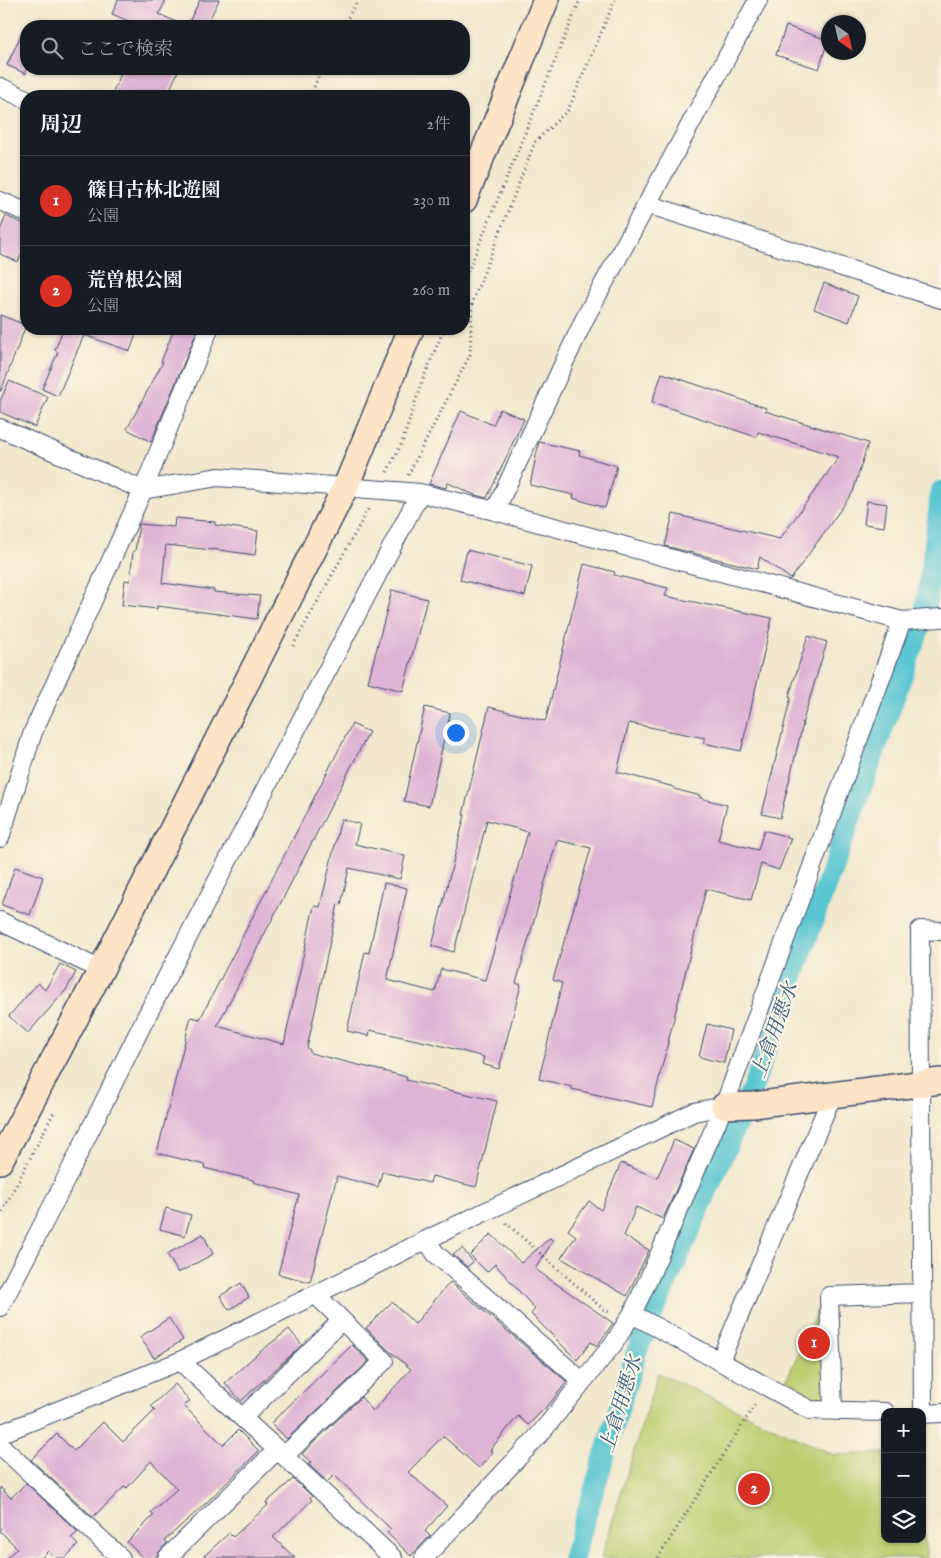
<!DOCTYPE html>
<html lang="ja">
<meta charset="utf-8">
<style>
body{margin:0;font-family:"IM FELL English","Noto Serif JP",serif;background:#20242c;color:#f1f3f6}
.controls{position:absolute;right:15px;bottom:15px;display:grid;overflow:hidden;border-radius:10px;box-shadow:0 1px 4px #0004}
.controls button{width:45px;height:45px;display:grid;place-items:center;padding:0;border:0;border-bottom:1px solid #363941;background:#171b24;color:#f1f3f6;font:25px sans-serif}
.compass{position:absolute;left:821px;top:15px;width:45px;height:45px;border-radius:50%;background:#171b24;box-shadow:0 1px 4px #0004;rotate:146deg}
.you{position:absolute;left:455px;top:732px;width:18px;height:18px;margin:-12px;border:4px solid #fff;border-radius:50%;background:#1a73e8;box-shadow:0 0 0 8px #1a73e833}
.badge{display:grid;place-items:center;width:32px;height:32px;border-radius:50%;background:#d93025;color:#fff;font-size:16px;font-weight:700}
.pin{position:absolute;translate:-50% -50%;border:2px solid #fff;box-shadow:0 1px 5px #0006}
.list{margin:0;padding:0;list-style:none}
h2{display:flex;justify-content:space-between;align-items:center;height:65px;margin:0;padding:0 20px;font-size:21px}
h2 small{font-size:16px;font-weight:400;color:#9ea1a6}
.list li{display:grid;grid-template-columns:32px 1fr auto;gap:15px;align-items:center;box-sizing:border-box;height:90px;padding:0 20px;border-top:1px solid #363941}
.list b{display:block;font-size:19px;white-space:nowrap}
.list p{margin:0;font-size:16px;white-space:nowrap;color:#9ea1a6}
.list em{font-size:16px;font-style:normal;color:#9ea1a6}
.icon{flex:none;width:28px;height:28px;fill:none;stroke:currentColor;stroke-width:2;stroke-linecap:round;stroke-linejoin:round}
.map{position:relative;flex:none;width:941px;height:1558px;overflow:hidden}
.search{position:absolute;background:#171b24;box-shadow:0 1px 4px #0004;left:20px;top:20px;width:450px;height:55px;display:flex;align-items:center;gap:12px;box-sizing:border-box;padding:0 18px;border-radius:20px;color:#9ea1a6;font-size:19px}
.panel{position:absolute;background:#171b24;box-shadow:0 1px 4px #0004;left:20px;top:90px;width:450px;height:245px;border-radius:20px}
.map>svg:first-child{display:block}
.green{fill:#bdce71;stroke:#6c7e68}
.lines{fill:none;stroke-linecap:round;stroke-linejoin:round}
.canal{stroke:#5ac6d2;stroke-width:21}
.building{fill:#deb3d5}
.street-casing{stroke:#3b4b6f;stroke-width:20}
.secondary-casing{stroke:#3b4b6f;stroke-width:28}
.path{stroke:#3b4b6f;stroke-width:3;stroke-dasharray:1 4;stroke-linecap:butt}
.street{stroke:#fff;stroke-width:18}
.secondary{stroke:#fee4c6;stroke-width:25}
.labels{text-anchor:middle;stroke-width:4.5;stroke-linejoin:round;paint-order:stroke}
.water-label{font-size:20px;font-style:italic;fill:#2e5c81;stroke:#fcf5e5}
</style>
<div class="map">
<svg width="941" height="1558" viewBox="0 0 941 1558">
<rect width="100%" height="100%" fill="#fcf5e5"/>
<filter id="ink" filterUnits="userSpaceOnUse"><feTurbulence type="fractalNoise" baseFrequency=".02" numOctaves="2"/><feDisplacementMap in="SourceGraphic" scale="10" xChannelSelector="R" yChannelSelector="G"/><feConvolveMatrix kernelMatrix="1 2 1 2 8 2 1 2 1" color-interpolation-filters="sRGB"/></filter>
<filter id="wash" filterUnits="userSpaceOnUse"><feTurbulence type="fractalNoise" baseFrequency=".0096" numOctaves="4" result="noise"/><feDisplacementMap in="SourceGraphic" scale="20" xChannelSelector="R" yChannelSelector="G"/><feGaussianBlur stdDeviation="1.12" result="paint"/><feColorMatrix in="noise" values="0 0 0 0 0 0 0 0 0 0 0 0 0 0 0 0 0 1.4 0 .05"/><feComposite in="paint" operator="in"/></filter>
<g filter="url(#wash)">
<rect width="100%" height="100%" fill="#f3e8ce"/>
<!-- green -->
<path class="green" d="M821,1302L828,1401L818,1400L785,1383Z
M658,1373L834,1455L885,1453V1539H922V1523L927,1558H601Z"/>
<g class="lines">
<!-- canal -->
<path class="canal" d="M573,1558L636,1353L753,1087L924,616L930,579L941,491"/>
</g>
<g id="blocks">
<!-- building -->
<path class="building" d="M118,0H166L159,14L185,26H140L112,14Z
M200,0H219L206,26H187Z
M26,24V74L7,65Z
M786,26L828,40L819,69L776,55Z
M123,69H179L167,96H111Z
M6,216L26,225V244L18,262L0,254V230Z
M824,283L858,296L849,322L814,309Z
M0,315L26,325L1,391H0Z
M63,329H138L130,351L84,335L58,396L42,389L58,352L55,350Z
M174,329H198L151,442L127,429L163,362H161Z
M662,373L766,408L765,411L868,443L853,492L791,579L760,557L757,569L665,546L673,514L780,539L839,457L758,432L756,437L652,402Z
M9,381L48,397L35,427L0,412V401Z
M500,409L524,419L487,498L475,495L448,483L446,488L429,484L461,411L493,425Z
M539,442L580,451L579,455L617,466L605,508L573,498L574,495L530,485Z
M867,501L887,504L884,527L864,524Z
M175,518L215,522V525L258,531L255,555L212,549V550L166,545L162,583L214,590V592L260,596L257,619L157,606V609L122,605L125,580L130,581L133,551H135L139,524L174,527Z
M467,550L532,566L525,596L460,580Z
M584,564L615,572L614,575L668,588L665,596L772,618L741,751L703,743L705,738L629,723L617,772L674,787V789L701,796L700,798L727,805L718,840L758,850L764,830L791,838L779,870L761,864L751,900L706,889L652,1107L572,1089V1087L539,1079L562,983L553,980L591,848L557,840L516,983L521,985L499,1069L482,1064L484,1057L435,1044L370,1030L369,1036L347,1031L365,952L369,953L384,883L407,888L387,980L435,992L441,969L485,980L528,832L487,820L454,952L432,946L465,815H463L489,707L545,721L546,719Z
M392,590L427,599L403,691L368,682Z
M808,636L827,642L802,724H803L780,818L762,814L791,697L789,696Z
M425,707L450,713L429,806L404,801Z
M352,724L369,732L217,1026L284,1044L314,906L320,907L341,819L360,824L355,844L405,856L400,879L349,868L341,905L338,904L307,1048L310,1050V1053L407,1077L406,1080L497,1101L476,1187L432,1176L430,1183L382,1172L378,1187L337,1176L310,1282L278,1274L299,1195L253,1182V1180L204,1168L205,1165L157,1153L191,1017L200,1019Z
M15,867L43,877L30,915L2,905Z
M60,964L76,972L66,990L28,1033L9,1016L38,983L45,990Z
M707,1024L731,1030L724,1063L699,1057Z
M674,1140L694,1149L663,1219L636,1207L624,1236L649,1250L627,1296L561,1258L576,1236L568,1230L589,1201L601,1210L621,1163L657,1178Z
M166,1208L191,1215L185,1236L160,1229Z
M203,1234L213,1254L178,1273L167,1254Z
M491,1234L521,1263L550,1238L553,1241L535,1269L613,1323L597,1346L591,1342L577,1360L531,1314L535,1309L495,1264L487,1272L470,1255Z
M462,1248L473,1262L467,1267L453,1255Z
M450,1282L567,1382L551,1402L528,1425L518,1416L490,1450L493,1452L479,1468L443,1436L413,1467L408,1472L447,1506L425,1531L430,1536L411,1556L387,1533L391,1529L334,1475L327,1482L308,1464L311,1462L302,1454L361,1397L373,1411L411,1369L386,1348L366,1328L392,1302L415,1324Z
M241,1283L249,1297L229,1310L220,1296Z
M169,1318L183,1340L154,1358L140,1337Z
M289,1329L302,1345L241,1401L225,1383L256,1355Z
M352,1345L369,1361L287,1439L271,1423Z
M175,1384L190,1401L184,1406L223,1445L238,1430L259,1451L205,1504L165,1540L167,1543L154,1558H143L127,1542L154,1515L151,1512L177,1489L151,1461L127,1488L125,1486L93,1517L31,1460L57,1434L74,1451L103,1422L123,1442L155,1410L151,1406Z
M293,1479L312,1496L310,1498L312,1500L273,1537L295,1558H202L229,1533L233,1537L268,1505L266,1503Z
M26,1483L78,1532L71,1538L78,1545L65,1558H55L48,1551L41,1558H6L17,1548L0,1531V1487L11,1498Z"/>
</g>
</g>
<g filter="url(#ink)">
<use href="#blocks" fill-opacity="0" stroke="#3b4b6f" stroke-width="1"/>
<g class="lines">
<!-- street casing -->
<g class="street-casing">
<path id="street" d="M0,87L26,99
M0,201L26,212
M647,204L941,299
M0,428L143,490L218,477L420,493L495,511L902,621L941,618
M495,511L585,318L758,0
M0,838L33,732L143,490L209,329
M0,921L101,970
M426,1240L436,1254L582,1381
M0,1307L59,1193L145,1019L420,493
M632,1314L810,1410L885,1412
M180,1361L284,1456L384,1361L316,1295
M720,1361L832,1096
M833,1410L829,1296L922,1293
M922,1414L941,1413
M923,1414L920,930L941,931
M242,1418L342,1320
M0,1434L180,1361L426,1240L694,1112L724,1106
M0,1445L121,1558
M284,1456L393,1558
M167,1558L277,1450
M424,1558L540,1434L614,1343L632,1314L649,1278L724,1106L902,621"/>
</g>
<!-- secondary casing -->
<g class="secondary-casing">
<path id="secondary" d="M464,200L546,0
M724,1106L753,1105L941,1081
M0,1161L101,970L346,486L411,329"/>
</g>
<!-- path -->
<path class="path" d="M343,26L358,0
M310,96L322,69
M464,281L580,0
M387,472L402,443L421,384L444,329
M408,475L470,355L472,303L535,142L568,110L615,0
M293,646L370,506
M0,1216L54,1112
M506,1223L604,1310L611,1313
M658,1558L756,1403"/>
<!-- street -->
<use href="#street" class="street"/>
<!-- secondary -->
<use href="#secondary" class="secondary"/>
</g>
</g>
<g class="labels">
<!-- water labels -->
<g class="water-label">
<text transform="translate(774 1030) rotate(-70)" y="7">上倉用悪水</text>
<text transform="translate(620 1404) rotate(-73)" y="7">上倉用悪水</text>
</g>
</g>
</svg>
<div class="controls">
<button>+</button>
<button>−</button>
<button><svg class="icon" aria-label="layers" viewBox="0 0 24 24"><path d="M12 4l9 5-9 5-9-5zM3 14l9 5 9-5"/></svg></button>
</div>
<svg class="compass" viewBox="-18 -18 36 36"><path d="M0-13l5 13h-10z" fill="#e53935"/><path d="M0 13l5-13h-10z" fill="#9ea1a6"/></svg>
<div class="you"></div>
<div class="pin badge" style="left:814px;top:1343px">1</div>
<div class="pin badge" style="left:754px;top:1489px">2</div>
<div class="search"><svg class="icon" aria-label="search" viewBox="0 0 24 24"><circle cx="10" cy="10" r="6"/><path d="M15 15l6 6"/></svg>ここで検索</div>
<section class="panel">
<h2>周辺<small>2件</small></h2>
<ul class="list">
<li><span class="badge">1</span><div><b>篠目古林北遊園</b><p>公園</p></div><em>230 m</em></li>
<li><span class="badge">2</span><div><b>荒曽根公園</b><p>公園</p></div><em>260 m</em></li>
</ul>
</section>
</div>
